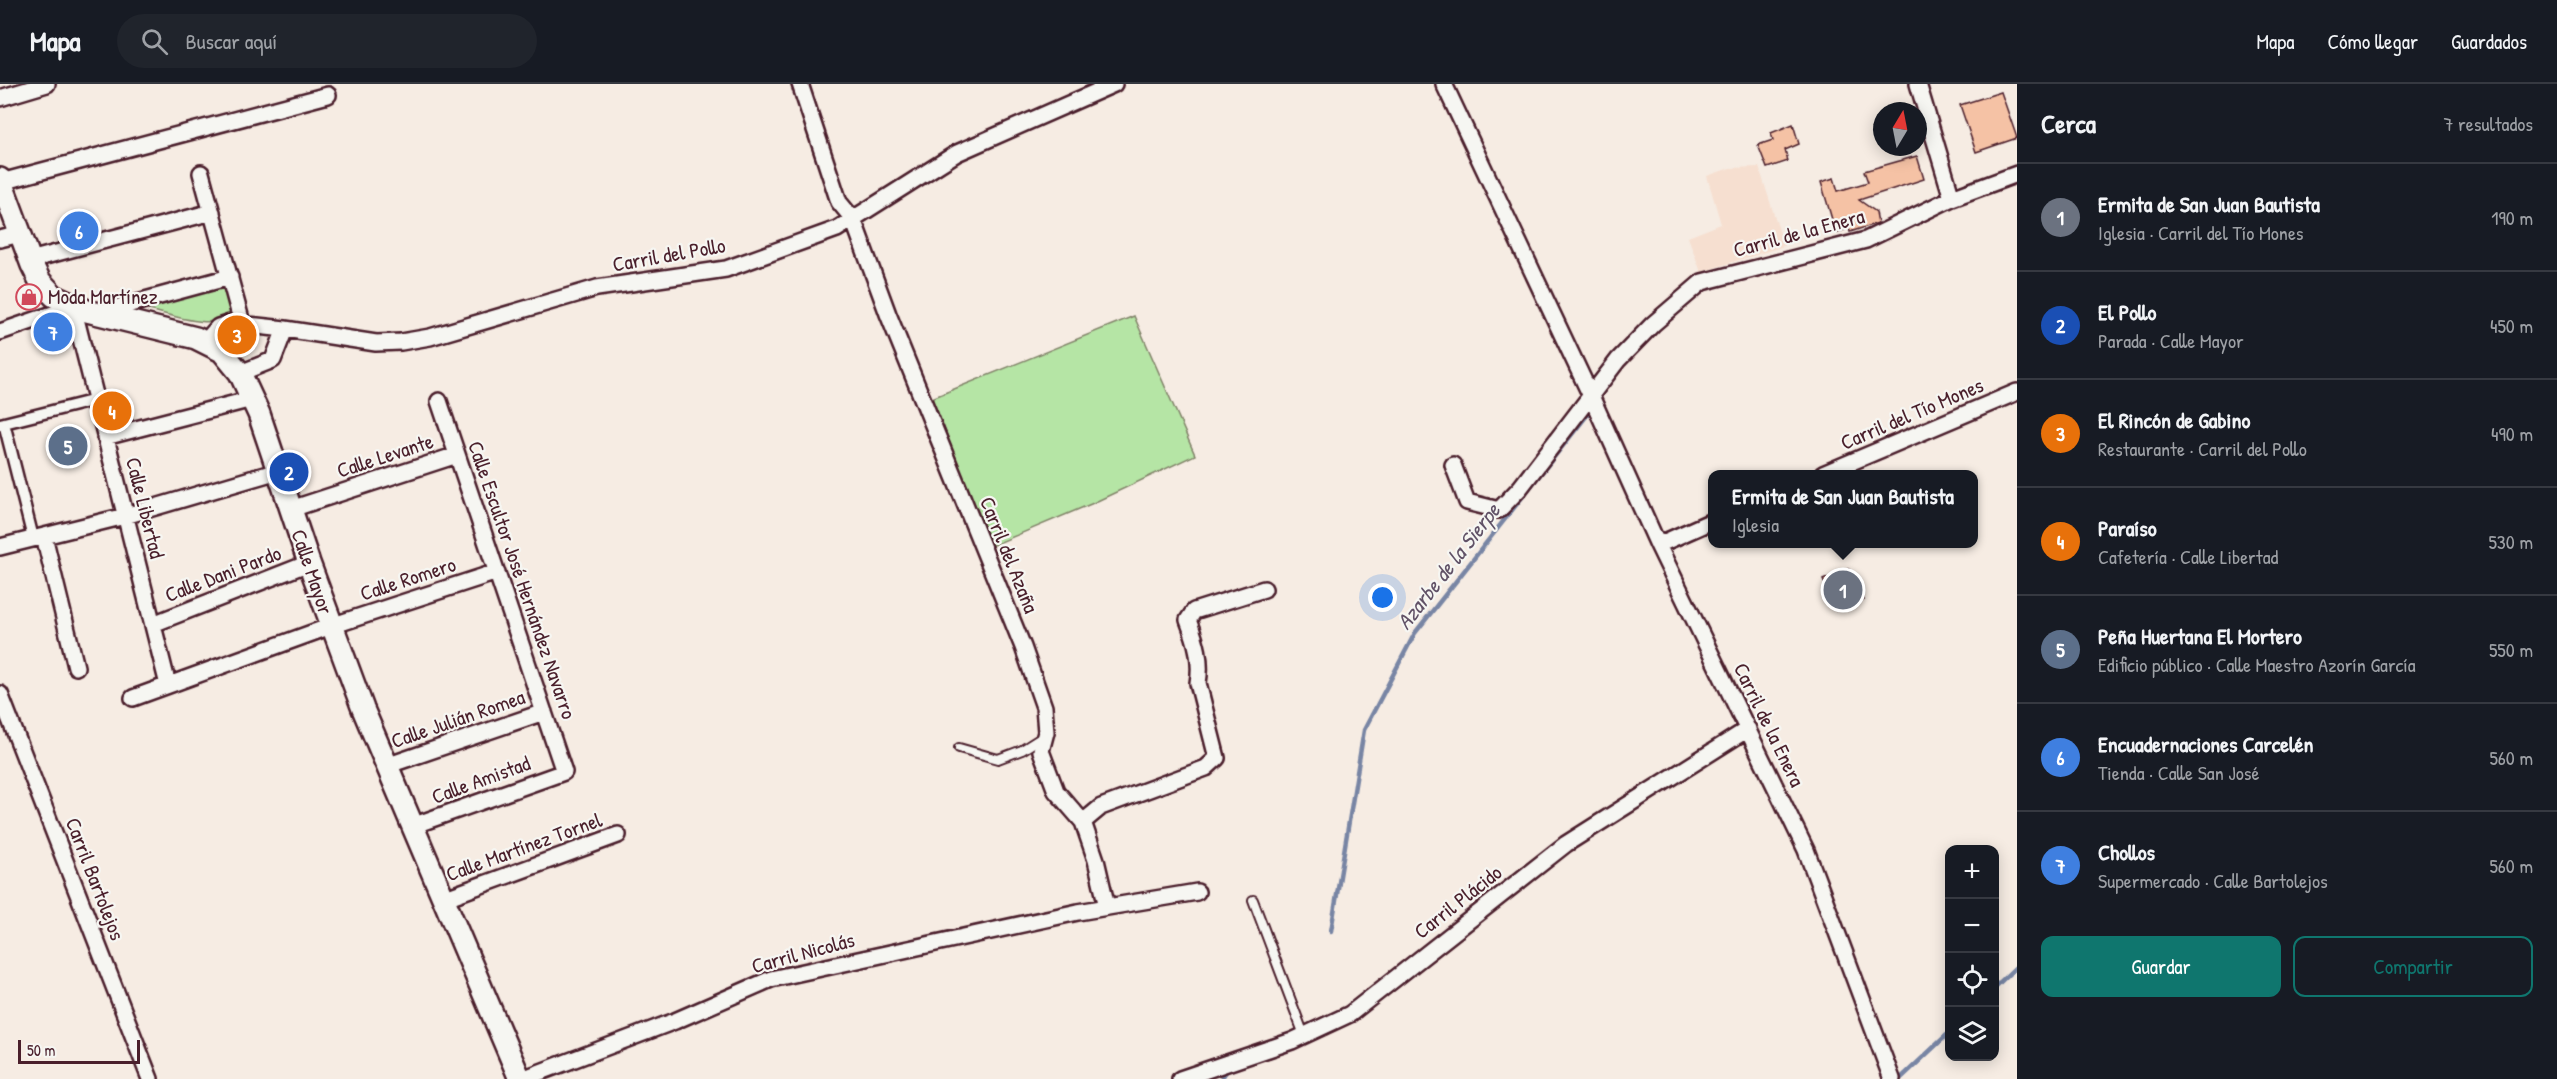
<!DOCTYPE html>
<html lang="es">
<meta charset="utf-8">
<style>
body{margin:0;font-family:"Patrick Hand",sans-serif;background:#20242c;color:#f1f3f6}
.controls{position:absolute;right:18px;bottom:18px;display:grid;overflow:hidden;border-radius:12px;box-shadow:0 3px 15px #0003}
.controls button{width:54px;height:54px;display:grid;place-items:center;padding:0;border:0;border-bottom:2px solid #363941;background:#171b24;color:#f1f3f6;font:30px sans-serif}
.compass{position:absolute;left:1873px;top:18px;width:54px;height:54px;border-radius:50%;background:#171b24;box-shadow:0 3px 15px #0003;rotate:10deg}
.scale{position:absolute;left:18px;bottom:15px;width:122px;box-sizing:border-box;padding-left:6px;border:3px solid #4a1f2b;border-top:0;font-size:16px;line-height:21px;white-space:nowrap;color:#4a1f2b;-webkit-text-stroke:4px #f6f6f2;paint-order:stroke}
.you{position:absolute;left:1383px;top:514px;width:21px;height:21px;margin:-15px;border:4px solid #fff;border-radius:50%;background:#1a73e8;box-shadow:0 0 0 9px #1a73e833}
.badge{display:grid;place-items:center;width:39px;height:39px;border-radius:50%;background:#0f766e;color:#fff;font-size:20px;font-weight:700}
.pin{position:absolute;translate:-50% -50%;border:3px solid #fff;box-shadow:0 2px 6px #0006}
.popup{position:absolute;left:1708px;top:386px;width:270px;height:78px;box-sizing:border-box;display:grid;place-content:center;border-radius:12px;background:#171b24;filter:drop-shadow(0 2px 4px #0005);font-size:20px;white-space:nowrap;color:#9ea1a6}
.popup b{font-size:22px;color:#f1f3f6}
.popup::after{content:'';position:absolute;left:50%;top:100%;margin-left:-12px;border:12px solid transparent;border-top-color:#171b24}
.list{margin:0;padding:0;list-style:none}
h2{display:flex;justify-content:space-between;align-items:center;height:78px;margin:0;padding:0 24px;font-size:26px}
h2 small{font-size:20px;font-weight:400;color:#9ea1a6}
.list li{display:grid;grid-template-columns:39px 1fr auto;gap:18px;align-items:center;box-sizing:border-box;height:108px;padding:0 24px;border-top:2px solid #363941}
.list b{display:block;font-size:22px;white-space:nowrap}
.list p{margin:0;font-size:20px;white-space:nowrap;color:#9ea1a6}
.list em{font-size:20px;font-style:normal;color:#9ea1a6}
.actions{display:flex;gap:12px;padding:18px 24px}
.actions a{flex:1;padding:14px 0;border:2px solid #0f766e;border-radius:12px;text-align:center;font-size:21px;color:#0f766e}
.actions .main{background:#0f766e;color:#fff}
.icon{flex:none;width:33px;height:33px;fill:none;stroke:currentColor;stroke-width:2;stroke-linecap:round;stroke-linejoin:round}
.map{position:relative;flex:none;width:2017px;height:995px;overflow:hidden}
header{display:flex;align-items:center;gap:36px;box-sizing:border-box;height:84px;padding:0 30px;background:#171b24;border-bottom:2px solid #363941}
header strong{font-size:28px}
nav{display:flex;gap:33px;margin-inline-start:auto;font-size:21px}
.search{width:420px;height:54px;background:#20242c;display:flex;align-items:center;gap:15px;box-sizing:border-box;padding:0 21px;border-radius:33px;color:#9ea1a6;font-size:22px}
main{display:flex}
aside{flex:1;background:#171b24}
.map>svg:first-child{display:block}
.built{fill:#f6dfd0}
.green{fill:#b5e5a5;stroke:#808268;stroke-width:1.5}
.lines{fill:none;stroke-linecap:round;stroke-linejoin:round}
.stream{stroke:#7885a4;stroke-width:4.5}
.building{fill:#f5c2a5;stroke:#4a1f2b;stroke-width:1.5}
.service-casing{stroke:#4a1f2b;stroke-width:12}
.pedestrian-casing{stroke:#4a1f2b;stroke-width:15}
.minor-casing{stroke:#4a1f2b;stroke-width:20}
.secondary-casing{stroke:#4a1f2b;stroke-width:26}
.service{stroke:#f6f6f2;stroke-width:8}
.pedestrian{stroke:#f6f6f2;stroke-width:10}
.minor{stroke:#f6f6f2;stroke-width:15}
.secondary{stroke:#f6f6f2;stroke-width:21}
.labels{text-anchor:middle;stroke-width:4.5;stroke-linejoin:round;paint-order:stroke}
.street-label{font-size:21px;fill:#4a1f2b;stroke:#f6f6f2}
.poi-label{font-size:21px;fill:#4a1f2b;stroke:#f6f6f2;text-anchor:start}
.water-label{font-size:22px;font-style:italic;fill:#615267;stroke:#f6f6f2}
</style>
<header>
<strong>Mapa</strong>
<div class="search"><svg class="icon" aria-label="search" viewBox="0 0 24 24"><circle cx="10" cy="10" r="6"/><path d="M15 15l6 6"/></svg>Buscar aquí</div>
<nav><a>Mapa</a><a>Cómo llegar</a><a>Guardados</a></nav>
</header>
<main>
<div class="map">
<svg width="2017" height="995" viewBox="0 0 2017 995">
<rect width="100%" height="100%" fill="#f6ece3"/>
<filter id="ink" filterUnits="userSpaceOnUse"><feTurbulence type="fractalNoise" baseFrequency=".0167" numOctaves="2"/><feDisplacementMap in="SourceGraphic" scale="12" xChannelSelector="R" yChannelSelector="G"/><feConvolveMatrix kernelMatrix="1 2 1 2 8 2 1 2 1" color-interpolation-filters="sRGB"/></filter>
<g filter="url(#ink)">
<!-- built -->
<path class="built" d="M1759,83L1784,162L1701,188L1688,153L1721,140L1707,92L1730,84Z"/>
<!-- green -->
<path class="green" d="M227,200L234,227C220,249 170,231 149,226L147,223L148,220Z
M1134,232L1195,371L1091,420L991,462L932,314Z"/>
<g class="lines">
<!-- stream -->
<path class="stream" d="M1331,847L1364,646L1415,549L1588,330
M1994,904L2017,882
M1221,995L1230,982
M1900,995L1950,948"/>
</g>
<!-- building -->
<path class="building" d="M2001,8L2017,54L1976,68L1960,21Z
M1793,40L1799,60L1785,66L1788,77L1767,84L1758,61L1773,56L1771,49Z
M1917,72L1924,95L1859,116L1876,128L1878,139L1850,148L1849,144L1836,149L1821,98L1834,94L1838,107L1868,98L1864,87Z
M1849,485L1864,516L1837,527L1823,496Z"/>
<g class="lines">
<!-- service casing -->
<g class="service-casing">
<path id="service" d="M959,664L998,675L1022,666L1041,654
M1253,816L1304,951"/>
</g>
<!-- pedestrian casing -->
<g class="pedestrian-casing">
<path id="pedestrian" d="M4,339L33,454
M0,340L96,316"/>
</g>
<!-- minor casing -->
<g class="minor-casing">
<path id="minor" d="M800,0L839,118L853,135L888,230L1023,563L1044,623L1046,648L1041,667L1056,707L1083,738L1096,776L1107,823
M1444,0L1591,312L1658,461L1806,766L1892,995
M1918,0L1952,114
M0,14L47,0
M201,89L242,239
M1,98L328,11
M0,155L20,150
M30,176L212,128
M97,229L230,193
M0,248L73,223L168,601
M205,258L218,243L230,239L285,245L376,259L401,258L430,253L597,204L726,185L837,145L957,69L1114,0
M240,289L273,276L285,245
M105,353L252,315
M1453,381L1467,418L1499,426L1520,404L1618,276L1653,240L1702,198L1866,156L1952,114L2017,90
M1823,390L2017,308
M291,425L457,371
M44,452L76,583
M1658,461L1712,437
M0,463L125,432L278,387
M153,540L309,479
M0,610L150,995
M133,614L331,542L497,488
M386,682L544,628
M1083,738L1101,723L1206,684L1217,674L1198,599C1202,576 1196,557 1188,536L1194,527L1264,505
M412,742L564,688L439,317
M443,815L618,751
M522,995L675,937L771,895L1078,828L1197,808
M1180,995L1292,957L1350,930L1566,760L1748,645"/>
</g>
<!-- secondary casing -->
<g class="secondary-casing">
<path id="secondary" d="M0,95L32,181L40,197L54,212L87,227L196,254L222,267L240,289L259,330L309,479L363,625L520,995"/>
</g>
<!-- service -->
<use href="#service" class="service"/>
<!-- pedestrian -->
<use href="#pedestrian" class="pedestrian"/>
<!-- minor -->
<use href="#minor" class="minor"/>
<!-- secondary -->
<use href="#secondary" class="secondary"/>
</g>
</g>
<!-- icons -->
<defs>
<g id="shop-ring" transform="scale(1.35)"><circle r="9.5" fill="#f6f6f2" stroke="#d1495b" stroke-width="1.5"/><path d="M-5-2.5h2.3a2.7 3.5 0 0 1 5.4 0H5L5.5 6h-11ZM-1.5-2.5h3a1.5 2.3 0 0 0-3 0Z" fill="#d1495b"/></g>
</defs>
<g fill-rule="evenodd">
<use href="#shop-ring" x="29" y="213"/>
</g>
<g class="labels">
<!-- street labels -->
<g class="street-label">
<text transform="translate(1799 149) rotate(-15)" y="7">Carril de la Enera</text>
<text transform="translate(669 171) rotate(-10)" y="7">Carril del Pollo</text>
<text transform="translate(1912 330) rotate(-23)" y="7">Carril del Tío Mones</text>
<text transform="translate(385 372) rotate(-18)" y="7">Calle Levante</text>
<text transform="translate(145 424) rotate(76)" y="7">Calle Libertad</text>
<text transform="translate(1009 471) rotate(68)" y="7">Carril del Azaña</text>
<text transform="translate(312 488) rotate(71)" y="7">Calle Mayor</text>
<text transform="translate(223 490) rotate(-21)" y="7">Calle Dani Pardo</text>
<text transform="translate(408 495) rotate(-18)" y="7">Calle Romero</text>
<text transform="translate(522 496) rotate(71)" y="7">Calle Escultor José Hernández Navarro</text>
<text transform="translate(458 635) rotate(-19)" y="7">Calle Julián Romea</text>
<text transform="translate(1769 641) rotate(64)" y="7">Carril de la Enera</text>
<text transform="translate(481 696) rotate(-20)" y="7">Calle Amistad</text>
<text transform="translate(524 763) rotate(-20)" y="7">Calle Martínez Tornel</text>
<text transform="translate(95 795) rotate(69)" y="7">Carril Bartolejos</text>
<text transform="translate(1458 818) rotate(-38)" y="7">Carril Plácido</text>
<text transform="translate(803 869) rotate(-15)" y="7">Carril Nicolás</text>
</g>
<!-- poi labels -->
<g class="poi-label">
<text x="48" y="220">Moda Martínez</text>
</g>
<!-- water labels -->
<g class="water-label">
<text transform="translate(1448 482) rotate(-52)" y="8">Azarbe de la Sierpe</text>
</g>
</g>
</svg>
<div class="controls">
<button>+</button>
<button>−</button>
<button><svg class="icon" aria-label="locate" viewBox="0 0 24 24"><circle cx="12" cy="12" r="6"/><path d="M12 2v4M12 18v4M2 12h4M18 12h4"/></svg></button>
<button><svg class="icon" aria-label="layers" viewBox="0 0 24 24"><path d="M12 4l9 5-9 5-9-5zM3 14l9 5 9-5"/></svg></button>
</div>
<svg class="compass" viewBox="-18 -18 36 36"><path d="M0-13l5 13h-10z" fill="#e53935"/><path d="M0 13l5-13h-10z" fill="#9ea1a6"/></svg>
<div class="scale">50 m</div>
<div class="you"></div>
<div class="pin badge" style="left:1843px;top:506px;background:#6b7280">1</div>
<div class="popup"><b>Ermita de San Juan Bautista</b>Iglesia</div>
<div class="pin badge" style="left:289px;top:388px;background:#1a4fb4">2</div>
<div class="pin badge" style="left:237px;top:251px;background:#e8710a">3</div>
<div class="pin badge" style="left:112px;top:327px;background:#e8710a">4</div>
<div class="pin badge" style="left:68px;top:362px;background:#5c6f8a">5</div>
<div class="pin badge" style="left:79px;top:147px;background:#3f7fe0">6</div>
<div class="pin badge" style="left:53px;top:248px;background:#3f7fe0">7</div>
</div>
<aside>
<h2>Cerca<small>7 resultados</small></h2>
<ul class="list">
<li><span class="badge" style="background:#6b7280">1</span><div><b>Ermita de San Juan Bautista</b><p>Iglesia · Carril del Tío Mones</p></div><em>190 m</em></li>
<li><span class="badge" style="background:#1a4fb4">2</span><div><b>El Pollo</b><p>Parada · Calle Mayor</p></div><em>450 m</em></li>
<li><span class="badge" style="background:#e8710a">3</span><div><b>El Rincón de Gabino</b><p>Restaurante · Carril del Pollo</p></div><em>490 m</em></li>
<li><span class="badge" style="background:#e8710a">4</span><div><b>Paraíso</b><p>Cafetería · Calle Libertad</p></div><em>530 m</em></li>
<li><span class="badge" style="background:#5c6f8a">5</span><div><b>Peña Huertana El Mortero</b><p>Edificio público · Calle Maestro Azorín García</p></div><em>550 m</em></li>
<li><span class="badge" style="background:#3f7fe0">6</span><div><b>Encuadernaciones Carcelén</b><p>Tienda · Calle San José</p></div><em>560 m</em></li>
<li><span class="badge" style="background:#3f7fe0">7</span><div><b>Chollos</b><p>Supermercado · Calle Bartolejos</p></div><em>560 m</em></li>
</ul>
<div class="actions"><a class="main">Guardar</a><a>Compartir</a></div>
</aside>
</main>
